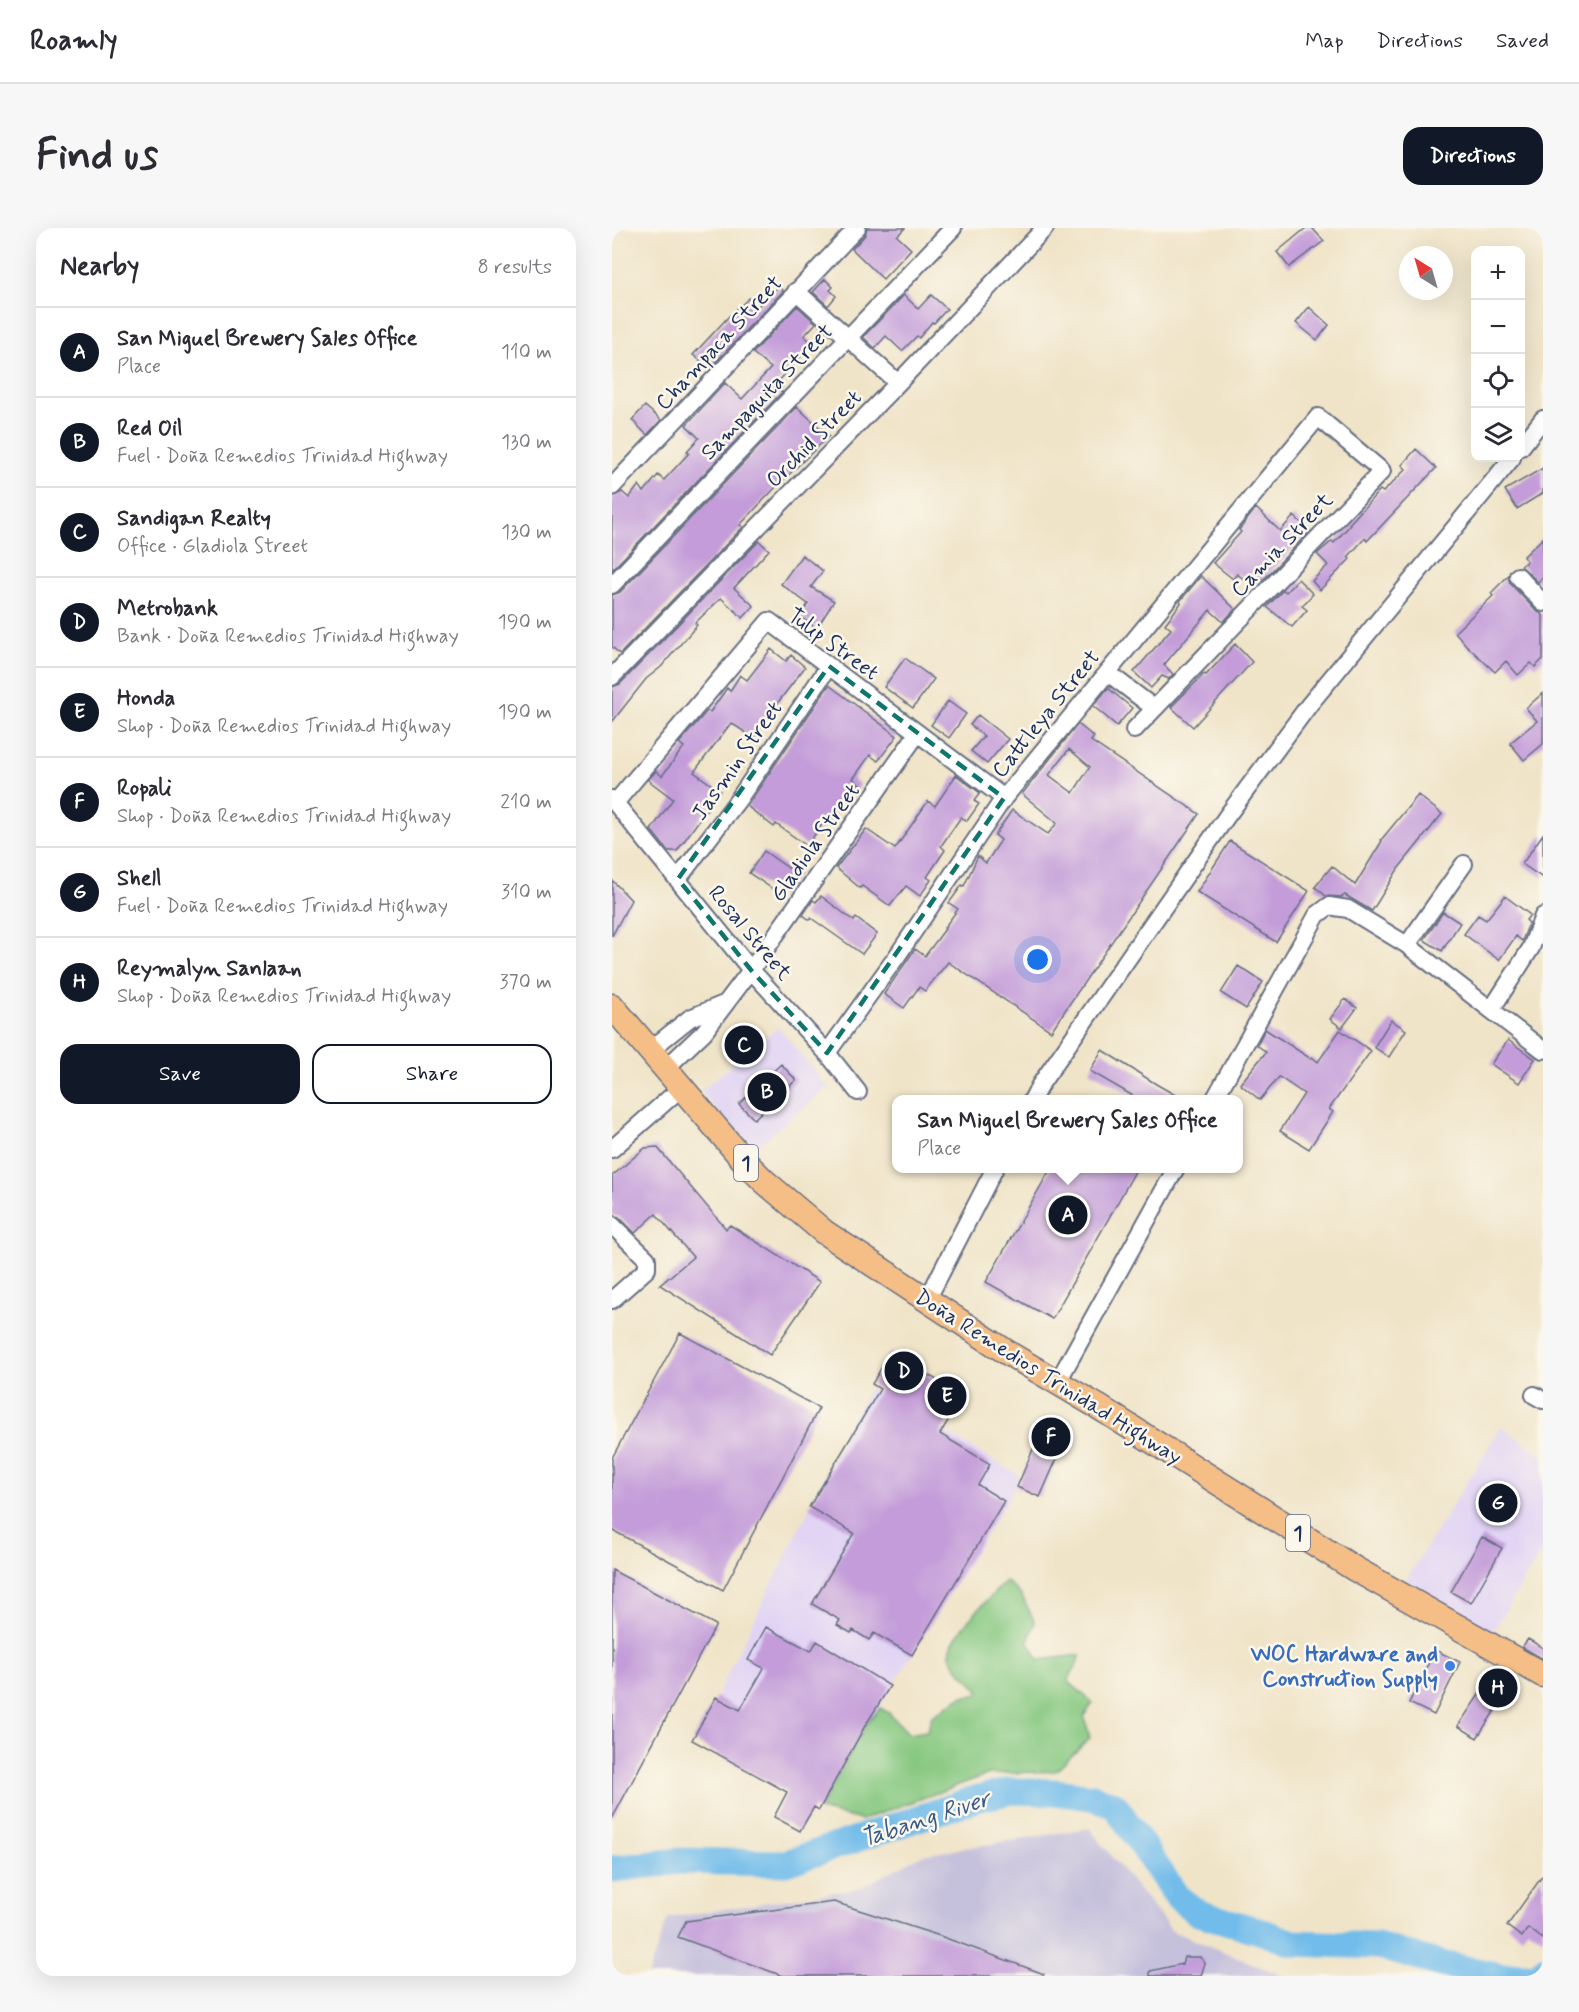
<!DOCTYPE html>
<meta charset="utf-8">
<style>
body{margin:0;font-family:Mynerve,sans-serif;background:#f7f7f7;color:#2b2b33}
.controls{position:absolute;right:18px;top:18px;display:grid;overflow:hidden;border-radius:12px;box-shadow:0 6px 24px #0002}
.controls button{width:54px;height:54px;display:grid;place-items:center;padding:0;border:0;border-bottom:2px solid #e1e1e2;background:#fff;color:#2b2b33;font:30px sans-serif}
.compass{position:absolute;left:787px;top:18px;width:54px;height:54px;border-radius:50%;background:#fff;box-shadow:0 6px 24px #0002;rotate:323deg}
.you{position:absolute;left:426px;top:732px;width:21px;height:21px;margin:-15px;border:4px solid #fff;border-radius:50%;background:#1a73e8;box-shadow:0 0 0 9px #1a73e833}
.badge{display:grid;place-items:center;width:39px;height:39px;border-radius:50%;background:#111827;color:#fff;font-size:20px;font-weight:700}
.pin{position:absolute;translate:-50% -50%;border:3px solid #fff;box-shadow:0 2px 6px #0006}
.popup{position:absolute;left:280px;top:867px;width:351px;height:78px;box-sizing:border-box;display:grid;place-content:center;border-radius:12px;background:#fff;filter:drop-shadow(0 2px 4px #0005);font-size:20px;white-space:nowrap;color:#7c7c81}
.popup b{font-size:22px;color:#2b2b33}
.popup::after{content:'';position:absolute;left:50%;top:100%;margin-left:-12px;border:12px solid transparent;border-top-color:#fff}
.list{margin:0;padding:0;list-style:none}
h2{display:flex;justify-content:space-between;align-items:center;height:78px;margin:0;padding:0 24px;font-size:26px}
h2 small{font-size:20px;font-weight:400;color:#7c7c81}
.list li{display:grid;grid-template-columns:39px 1fr auto;gap:18px;align-items:center;box-sizing:border-box;height:90px;padding:0 24px;border-top:2px solid #e1e1e2}
.list b{display:block;font-size:22px;white-space:nowrap}
.list p{margin:0;font-size:20px;white-space:nowrap;color:#7c7c81}
.list em{font-size:20px;font-style:normal;color:#7c7c81}
.actions{display:flex;gap:12px;padding:18px 24px}
.actions a{flex:1;padding:14px 0;border:2px solid #111827;border-radius:18px;text-align:center;font-size:21px;color:#111827}
.actions .main{background:#111827;color:#fff}
.icon{flex:none;width:33px;height:33px;fill:none;stroke:currentColor;stroke-width:2;stroke-linecap:round;stroke-linejoin:round}
.map{position:relative;flex:none;width:931px;height:1748px;overflow:hidden;border-radius:18px}
header{display:flex;align-items:center;gap:36px;box-sizing:border-box;height:84px;padding:0 30px;background:#fff;border-bottom:2px solid #e1e1e2}
header strong{font-size:28px}
nav{display:flex;gap:33px;margin-inline-start:auto;font-size:21px}
.intro{display:flex;align-items:center;justify-content:space-between;box-sizing:border-box;height:144px;padding:0 36px}
h1{margin:0;font-size:42px}
.button{padding:15px 27px;border-radius:18px;background:#111827;color:#fff;font-size:21px;font-weight:700}
main{display:flex;gap:36px;padding:0 36px}
aside{flex:1;background:#fff;border-radius:18px;box-shadow:0 6px 24px #0002}
.map>svg:first-child{display:block}
.built{fill:#e1d4f4}
.industrial{fill:#c5c0db}
.green{fill:#86c880;stroke:#507c6f;stroke-width:1.5}
.lines{fill:none;stroke-linecap:round;stroke-linejoin:round}
.river{stroke:#71bcea;stroke-width:27}
.building{fill:#c39cd9;fill-rule:evenodd}
.minor-casing{stroke:#666e83;stroke-width:20}
.highway-casing{stroke:#666e83;stroke-width:27}
.minor{stroke:#fff;stroke-width:16}
.highway{stroke:#f6be87;stroke-width:24}
.marked{fill:none;stroke:#0f766e;stroke-width:4.5;stroke-dasharray:12 8;stroke-linejoin:round}
.shop-dot{fill:#3f7fe0;stroke:#fbf7ec;stroke-width:2}
.labels{text-anchor:middle;stroke-width:5;stroke-linejoin:round;paint-order:stroke}
.shield{fill:#fbf7ec;stroke:#5e6b89;stroke-width:1.5}
.shield-label{font-size:21px;font-weight:bold;fill:#1b2f5e}
.street-label{font-size:22px;fill:#1b2f5e;stroke:#fbf7ec}
.shop-label{font-size:22px;font-weight:bold;fill:#366cbe;stroke:#fbf7ec;text-anchor:end}
.water-label{font-size:24px;font-style:italic;fill:#355988;stroke:#fbf7ec}
</style>
<header>
<strong>Roamly</strong>
<nav><a>Map</a><a>Directions</a><a>Saved</a></nav>
</header>
<div class="intro"><h1>Find us</h1><a class="button">Directions</a></div>
<main>
<aside>
<h2>Nearby<small>8 results</small></h2>
<ul class="list">
<li><span class="badge">A</span><div><b>San Miguel Brewery Sales Office</b><p>Place</p></div><em>110 m</em></li>
<li><span class="badge">B</span><div><b>Red Oil</b><p>Fuel · Doña Remedios Trinidad Highway</p></div><em>130 m</em></li>
<li><span class="badge">C</span><div><b>Sandigan Realty</b><p>Office · Gladiola Street</p></div><em>130 m</em></li>
<li><span class="badge">D</span><div><b>Metrobank</b><p>Bank · Doña Remedios Trinidad Highway</p></div><em>190 m</em></li>
<li><span class="badge">E</span><div><b>Honda</b><p>Shop · Doña Remedios Trinidad Highway</p></div><em>190 m</em></li>
<li><span class="badge">F</span><div><b>Ropali</b><p>Shop · Doña Remedios Trinidad Highway</p></div><em>210 m</em></li>
<li><span class="badge">G</span><div><b>Shell</b><p>Fuel · Doña Remedios Trinidad Highway</p></div><em>310 m</em></li>
<li><span class="badge">H</span><div><b>Reymalyn Sanlaan</b><p>Shop · Doña Remedios Trinidad Highway</p></div><em>370 m</em></li>
</ul>
<div class="actions"><a class="main">Save</a><a>Share</a></div>
</aside>
<div class="map">
<svg width="931" height="1748" viewBox="0 0 931 1748">
<rect width="100%" height="100%" fill="#fbf7ec"/>
<filter id="ink" filterUnits="userSpaceOnUse"><feTurbulence type="fractalNoise" baseFrequency=".0167" numOctaves="2"/><feDisplacementMap in="SourceGraphic" scale="12" xChannelSelector="R" yChannelSelector="G"/><feConvolveMatrix kernelMatrix="1 2 1 2 8 2 1 2 1" color-interpolation-filters="sRGB"/></filter>
<filter id="wash" filterUnits="userSpaceOnUse"><feTurbulence type="fractalNoise" baseFrequency=".008" numOctaves="4" result="noise"/><feDisplacementMap in="SourceGraphic" scale="24" xChannelSelector="R" yChannelSelector="G"/><feGaussianBlur stdDeviation="1.35" result="paint"/><feColorMatrix in="noise" values="0 0 0 0 0 0 0 0 0 0 0 0 0 0 0 0 0 1.4 0 .05"/><feComposite in="paint" operator="in"/></filter>
<g filter="url(#wash)">
<rect width="100%" height="100%" fill="#f0e4c8"/>
<!-- built -->
<path class="built" d="M166,799L216,859L139,923L89,863Z
M257,1160L408,1248L399,1266L214,1566L207,1582L80,1512L104,1469Z
M890,1198L931,1229V1321L879,1406L793,1353Z"/>
<!-- industrial -->
<path class="industrial" d="M477,1600L560,1703L672,1748H35L56,1690L248,1660L310,1627Z"/>
<!-- green -->
<path class="green" d="M394,1353L410,1368L423,1395L416,1413L427,1432L469,1427L456,1453L481,1475L472,1488L478,1510L444,1543L377,1546L250,1592L207,1582L253,1498L268,1480L277,1485L297,1506L315,1503L320,1488L350,1468L366,1467L367,1462C359,1454 343,1440 339,1430C331,1412 382,1366 394,1353Z"/>
<g class="lines">
<!-- river -->
<path class="river" d="M0,1641L68,1633L174,1635L363,1571L400,1563L442,1564L480,1569L503,1577L565,1669L586,1685L648,1703L681,1715L765,1718L829,1736L889,1748
M896,1748H925L931,1742"/>
</g>
<g id="blocks">
<!-- building -->
<path class="building" d="M255,0H293L285,8L299,21L271,51L240,21L253,7Z
M694,0H700L712,13L677,39L665,24Z
M213,51L221,59L218,62L224,68L216,78L201,64Z
M167,58L171,63L98,140L81,127L118,87L137,70L145,79Z
M292,67L306,81L319,67L335,81L322,95L320,94L307,110L305,108L290,123L274,108L263,120L251,109Z
M185,78L204,95L192,108L201,115L165,155L170,159L167,162L170,164L0,342V269L10,264L17,270L27,257L32,264L46,247L52,252L77,225L75,223L87,210L74,197L113,155L130,171L159,140L141,125Z
M697,79L717,97L705,112L684,95Z
M33,178L49,192L35,207L20,192Z
M185,179L217,208L164,259L128,297L131,299L8,426L0,419V367L8,364Z
M804,221L824,240L755,313L753,310L736,329L738,331L708,362L700,353L716,337L705,326L720,313L722,315L738,297L737,296L768,262L771,264L794,241L790,237Z
M931,240V265L905,281L893,262Z
M644,280L668,303L682,288L698,303L653,350L640,357L625,346L621,351L601,335L629,304L627,302Z
M931,310V349L926,354L909,338L915,333L911,329Z
M147,313L157,322L122,360L142,378L131,390L109,370L83,395L85,397L49,439L34,451L0,494V459L8,456Z
M190,327L211,343L199,359L222,373L205,400L188,389L196,376L169,356Z
M589,348L623,381L611,394L598,382L552,437L561,446L557,451L550,448L539,460L522,444L559,401L553,396L569,375L568,373Z
M896,348L898,355L923,382L931,387V431L923,439L919,435L906,447L894,433L883,444L854,417L843,404L881,368L879,365Z
M686,351L701,366L690,378L695,382L680,399L655,379L671,362L674,364Z
M623,416L640,434L581,499L559,479L592,446L594,447Z
M159,421L174,433L179,427L193,439L161,481L142,510L119,495L82,544L108,563L65,623H56L39,602L61,571L36,552L44,543L50,548L72,519L67,515L95,483L98,484L115,460L118,463L128,447L135,452Z
M293,430L322,451L301,480L272,459Z
M217,457L285,508L266,533L258,527L241,551L248,557L233,578L229,575L213,598L210,596L195,618L164,596L162,599L135,578Z
M496,460L520,480L505,498L481,478Z
M931,465V516L912,532L898,515L925,493L914,480Z
M336,473L354,486L337,510L319,497Z
M366,487L396,511L375,536L359,523L372,508L358,497Z
M466,496L482,509L479,513L587,586L439,803L336,734L313,763L307,759L292,780L272,766L303,721L313,728L333,701L332,700L346,681L337,675L350,657L352,658L366,628L374,635L389,612L383,607L400,582L436,606L445,595L410,566ZM457,521L478,539L461,565L437,547Z
M344,547L368,565L362,573L367,576L355,593L349,589L329,618L333,622L315,649L319,652L308,668L294,658L278,678L250,658L248,660L224,640L254,601L283,621L316,573L323,578Z
M806,567L830,586L786,641L760,683L733,667L730,669L714,668L703,659L720,638L743,657L770,613L769,612Z
M931,606V650L910,636Z
M618,613L697,663L664,714L585,664Z
M152,623L186,647L171,668L137,645Z
M0,652L19,672L0,708Z
M209,668L242,693L244,690L265,706L250,726L199,690L198,692L191,687L201,672L204,674Z
M893,668L918,687L914,692L917,695L910,713L904,708L887,732L852,706L866,687L874,692Z
M831,684L848,695L830,723L812,712Z
M626,738L651,754L634,781L609,765Z
M733,771L745,780L730,800L718,791Z
M779,792L794,802L777,829L762,819Z
M653,801L699,831L700,829L706,834L728,802L759,823L717,881L721,884L697,921L668,903L692,866L667,849L648,872L628,856L654,824L645,817Z
M896,812L923,831L907,855L879,836Z
M490,822L544,856L572,872H528L478,843Z
M169,836L184,852L142,891L127,876Z
M45,919L114,1001L118,997L208,1054L158,1127L48,1057L81,1029L44,986L23,1005L7,989L0,987V948L33,920Z
M439,940H525L440,1091L374,1054Z
M68,1105L207,1180L111,1362L0,1302V1230Z
M278,1125L351,1167L328,1206L378,1236L366,1257L392,1273L300,1427L262,1405L257,1412L241,1402L239,1405L225,1397L228,1392L200,1376L242,1305L197,1279L268,1161L260,1156Z
M430,1200L454,1210L428,1269L405,1259Z
M870,1309L890,1320L859,1375L839,1364Z
M0,1342L104,1397L0,1591Z
M154,1399L199,1423L205,1413L278,1458L253,1498L207,1582L202,1579L188,1603L162,1589L175,1564L80,1512L104,1469L128,1482L152,1440L136,1432Z
M916,1411L931,1420V1431L910,1419Z
M823,1422L848,1434L822,1487L797,1475Z
M879,1449L897,1461L865,1510L846,1498Z
M931,1647V1711L916,1700L910,1709L895,1698Z
M222,1674L328,1708L432,1746L431,1748H171L66,1709L74,1693Z
M572,1729H588L593,1735L589,1748H538V1743L570,1736Z"/>
</g>
</g>
<g filter="url(#ink)">
<use href="#blocks" fill-opacity="0" stroke="#666e83" stroke-width="1.5"/>
<g class="lines">
<!-- minor casing -->
<g class="minor-casing">
<path id="minor" d="M184,63L286,155
M909,219L931,191
M0,259L245,0
M906,348L931,375
M0,357L341,0
M496,445L542,480
M0,449L286,155L433,0
M0,571L139,742L215,825L246,864
M3,575L157,393L392,570
M66,651L126,572L217,438
M795,717L852,636
M879,782L919,720L931,688
M38,822L78,790L112,776
M215,825L285,728L392,570L706,189L770,243L522,502
M54,840L92,804L139,742L305,506
M420,872L428,857L615,588L697,477L900,230
M602,872L705,687L717,678L736,681L795,717L931,822
M0,921L70,859
M0,997L35,1031V1041L0,1072
M315,1072L383,940
M445,1155L564,940
M922,1167L931,1172"/>
</g>
<!-- highway casing -->
<g class="highway-casing">
<path id="highway" d="M0,778L134,935L152,953L212,1004L396,1125L485,1178L743,1341L931,1447"/>
</g>
<!-- minor -->
<use href="#minor" class="minor"/>
<!-- highway -->
<use href="#highway" class="highway"/>
</g>
</g>
<!-- marked area -->
<path class="marked" d="M217,438L392,570L215,825L139,742L66,651Z"/>
<!-- markers -->
<circle class="shop-dot" cx="838" cy="1438" r="6"/>
<g class="labels">
<!-- shield labels -->
<g class="shield">
<rect x="122" y="917" width="24" height="36" rx="4.5"/>
<rect x="674" y="1287" width="24" height="36" rx="4.5"/>
</g>
<g class="shield-label">
<text x="134" y="942">1</text>
<text x="686" y="1312">1</text>
</g>
<!-- street labels -->
<g class="street-label">
<text transform="translate(106 114) rotate(-47)" y="8">Champaca Street</text>
<text transform="translate(154 163) rotate(-46)" y="8">Sampaguita Street</text>
<text transform="translate(201 210) rotate(-46)" y="8">Orchid Street</text>
<text transform="translate(669 316) rotate(-46)" y="8">Camia Street</text>
<text transform="translate(222 415) rotate(36)" y="8">Tulip Street</text>
<text transform="translate(433 485) rotate(-51)" y="8">Cattleya Street</text>
<text transform="translate(124 532) rotate(-55)" y="8">Jasmin Street</text>
<text transform="translate(202 614) rotate(-55)" y="8">Gladiola Street</text>
<text transform="translate(139 704) rotate(50)" y="8">Rosal Street</text>
<text transform="translate(437 1148) rotate(32)" y="8">Doña Remedios Trinidad Highway</text>
</g>
<!-- shop labels -->
<g class="shop-label">
<text x="826" y="1433">WOC Hardware and<tspan x="826" dy="25">Construction Supply</tspan></text>
</g>
<!-- water labels -->
<g class="water-label">
<text transform="translate(313 1590) rotate(-18)" y="8">Tabang River</text>
</g>
</g>
</svg>
<div class="controls">
<button>+</button>
<button>−</button>
<button><svg class="icon" aria-label="locate" viewBox="0 0 24 24"><circle cx="12" cy="12" r="6"/><path d="M12 2v4M12 18v4M2 12h4M18 12h4"/></svg></button>
<button><svg class="icon" aria-label="layers" viewBox="0 0 24 24"><path d="M12 4l9 5-9 5-9-5zM3 14l9 5 9-5"/></svg></button>
</div>
<svg class="compass" viewBox="-18 -18 36 36"><path d="M0-13l5 13h-10z" fill="#e53935"/><path d="M0 13l5-13h-10z" fill="#7c7c81"/></svg>
<div class="you"></div>
<div class="pin badge" style="left:456px;top:987px">A</div>
<div class="popup"><b>San Miguel Brewery Sales Office</b>Place</div>
<div class="pin badge" style="left:155px;top:864px">B</div>
<div class="pin badge" style="left:132px;top:817px">C</div>
<div class="pin badge" style="left:292px;top:1143px">D</div>
<div class="pin badge" style="left:335px;top:1168px">E</div>
<div class="pin badge" style="left:439px;top:1209px">F</div>
<div class="pin badge" style="left:886px;top:1275px">G</div>
<div class="pin badge" style="left:886px;top:1460px">H</div>
</div>
</main>
